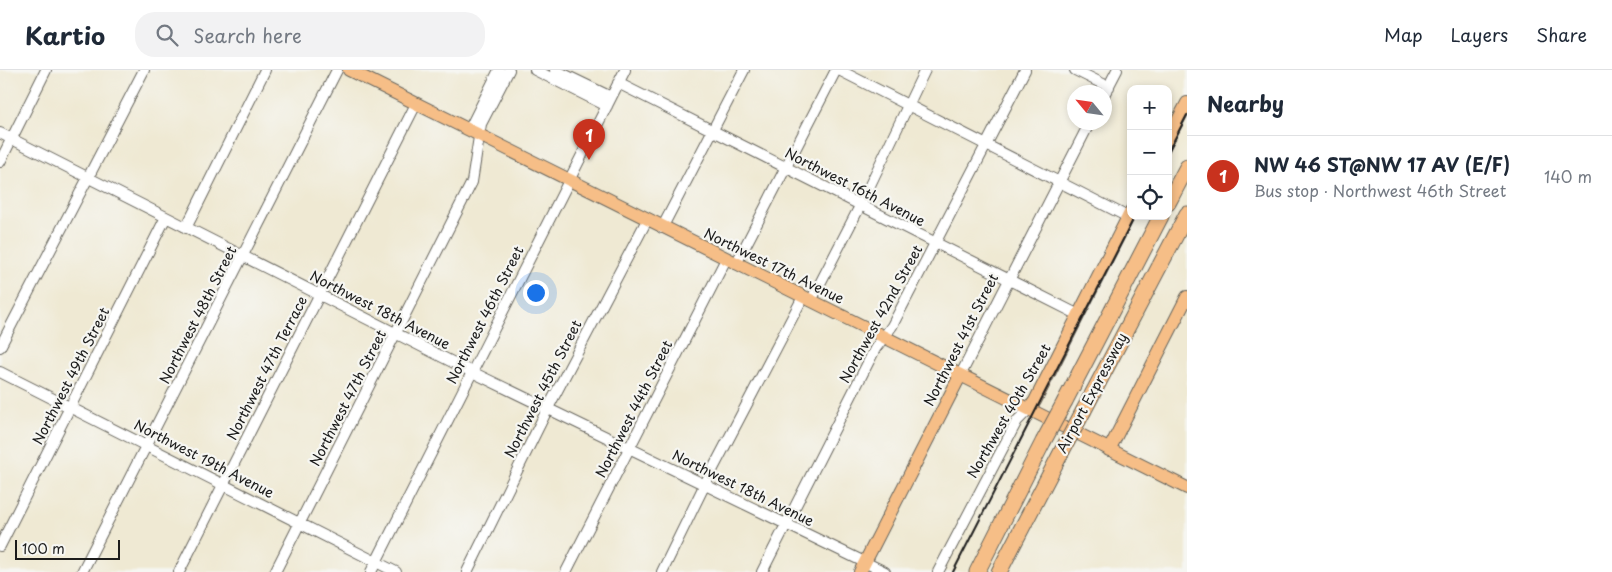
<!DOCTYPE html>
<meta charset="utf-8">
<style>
body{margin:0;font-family:"Playpen Sans",sans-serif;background:#f2f2f3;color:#1f2937}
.controls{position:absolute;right:15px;top:15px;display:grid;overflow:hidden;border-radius:10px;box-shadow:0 2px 8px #0003}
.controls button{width:45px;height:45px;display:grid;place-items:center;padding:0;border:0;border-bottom:1px solid #e0e1e3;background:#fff;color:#1f2937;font:25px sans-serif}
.compass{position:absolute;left:1067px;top:15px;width:45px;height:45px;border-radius:50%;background:#fff;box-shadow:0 2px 8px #0003;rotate:299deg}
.scale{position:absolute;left:15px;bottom:12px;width:105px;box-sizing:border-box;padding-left:5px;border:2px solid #1c1c1c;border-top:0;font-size:14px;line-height:18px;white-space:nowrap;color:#1c1c1c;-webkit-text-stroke:4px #f6f6f2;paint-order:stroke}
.you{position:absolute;left:535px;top:222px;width:18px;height:18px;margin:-12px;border:4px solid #fff;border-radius:50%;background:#1a73e8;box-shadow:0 0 0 8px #1a73e833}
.badge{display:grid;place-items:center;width:32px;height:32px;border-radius:50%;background:#c8321e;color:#fff;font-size:16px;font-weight:700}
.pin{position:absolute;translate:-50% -41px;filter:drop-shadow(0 1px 2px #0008)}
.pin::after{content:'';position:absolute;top:26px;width:18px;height:15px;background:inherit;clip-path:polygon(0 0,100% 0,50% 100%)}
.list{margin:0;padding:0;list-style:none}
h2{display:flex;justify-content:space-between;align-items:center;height:65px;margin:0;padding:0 20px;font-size:21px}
h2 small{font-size:16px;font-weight:400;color:#747a83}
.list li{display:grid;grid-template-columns:32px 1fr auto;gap:15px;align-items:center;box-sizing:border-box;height:80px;padding:0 20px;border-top:1px solid #e0e1e3}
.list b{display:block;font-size:19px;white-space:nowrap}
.list p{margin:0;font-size:16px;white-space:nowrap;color:#747a83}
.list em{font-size:16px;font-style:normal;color:#747a83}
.icon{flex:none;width:28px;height:28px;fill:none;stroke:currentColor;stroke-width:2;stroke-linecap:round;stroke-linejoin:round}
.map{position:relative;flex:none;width:1187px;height:502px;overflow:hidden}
header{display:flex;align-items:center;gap:30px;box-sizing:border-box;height:70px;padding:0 25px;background:#fff;border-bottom:1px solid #e0e1e3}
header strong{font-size:24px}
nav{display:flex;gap:28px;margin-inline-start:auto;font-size:18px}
.search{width:350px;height:45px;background:#f2f2f3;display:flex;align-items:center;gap:12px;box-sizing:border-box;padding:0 18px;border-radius:20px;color:#747a83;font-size:19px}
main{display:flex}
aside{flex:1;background:#fff}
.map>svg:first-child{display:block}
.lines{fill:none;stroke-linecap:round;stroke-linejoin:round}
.minor-casing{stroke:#66645c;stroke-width:12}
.major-casing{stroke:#66645c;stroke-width:14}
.highway-casing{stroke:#66645c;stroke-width:17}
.minor{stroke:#fff;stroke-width:10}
.major{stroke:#f6be87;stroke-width:12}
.highway{stroke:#f6be87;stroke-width:15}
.rail{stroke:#1c1c1c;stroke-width:2}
.highway-bridge-casing{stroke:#66645c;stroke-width:17;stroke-linecap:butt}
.highway-bridge{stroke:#f6be87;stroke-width:15}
.labels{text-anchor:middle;stroke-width:4.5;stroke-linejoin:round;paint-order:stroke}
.street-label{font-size:14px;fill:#1c1c1c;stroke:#f6f6f2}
</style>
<header>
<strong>Kartio</strong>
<div class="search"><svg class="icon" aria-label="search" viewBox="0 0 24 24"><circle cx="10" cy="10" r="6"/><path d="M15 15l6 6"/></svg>Search here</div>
<nav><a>Map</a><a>Layers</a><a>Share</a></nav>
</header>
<main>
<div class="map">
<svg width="1187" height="502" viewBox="0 0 1187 502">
<rect width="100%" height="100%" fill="#f6f6f2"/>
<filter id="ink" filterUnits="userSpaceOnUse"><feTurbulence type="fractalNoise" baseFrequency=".02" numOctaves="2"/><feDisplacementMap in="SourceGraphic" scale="10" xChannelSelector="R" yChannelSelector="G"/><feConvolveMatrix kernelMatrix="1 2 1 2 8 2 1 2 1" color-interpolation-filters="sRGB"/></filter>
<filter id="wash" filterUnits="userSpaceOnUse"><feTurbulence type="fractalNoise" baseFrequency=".0096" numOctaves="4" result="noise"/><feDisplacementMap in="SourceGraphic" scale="20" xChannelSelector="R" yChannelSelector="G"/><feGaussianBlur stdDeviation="1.12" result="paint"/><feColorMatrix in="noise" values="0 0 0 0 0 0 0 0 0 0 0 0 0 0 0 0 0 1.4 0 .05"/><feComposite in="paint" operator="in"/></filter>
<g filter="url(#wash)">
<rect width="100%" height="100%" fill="#efe9d3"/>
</g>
<g filter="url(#ink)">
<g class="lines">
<!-- minor casing -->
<g class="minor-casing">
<path id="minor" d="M535,0L607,36
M555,0L611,27
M839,0L1128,147
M1075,0L1109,17
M618,13L1079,245
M1104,25L1117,0
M469,60L499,0
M0,63L472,302L885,502
M0,92L46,0
M186,158L265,0
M662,158L744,0
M736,194L836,0
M811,231L860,136L925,0
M0,277L144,0
M0,302L396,502
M960,306L1090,52
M0,476L166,147
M82,502L337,0
M179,502L416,34
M275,502L472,112L481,54L509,0
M371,502L625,0
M467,502L548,338L647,150
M566,502L726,189
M662,502L705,414L803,227
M762,502L875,279L892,256L1025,0
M938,502L1017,351L1029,339"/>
</g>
<!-- major casing -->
<g class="major-casing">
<path id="major" d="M349,0L1187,418
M1168,69L1187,33
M1029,339L1035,331L1131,141
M1109,380L1187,227
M860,502L960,306"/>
</g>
<!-- highway casing -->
<g class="highway-casing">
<path id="highway" d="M1168,133L1187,97
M1065,331L1161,146
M1084,340L1187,144
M977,502L1043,372
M999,502L1062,381"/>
</g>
<!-- minor -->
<use href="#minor" class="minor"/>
<!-- major -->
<use href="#major" class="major"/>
<!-- highway -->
<use href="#highway" class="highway"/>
<!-- rail -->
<path class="rail" d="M1168,82L1187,45
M953,502L1135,146"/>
<!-- highway-bridge casing -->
<g class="highway-bridge-casing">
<path id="highway-bridge" d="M1043,372L1065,331
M1062,381L1084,340"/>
</g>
<!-- highway-bridge -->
<use href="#highway-bridge" class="highway-bridge"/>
</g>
</g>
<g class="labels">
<!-- street labels -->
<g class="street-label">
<text transform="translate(855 117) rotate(27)" y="5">Northwest 16th Avenue</text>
<text transform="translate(774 196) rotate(26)" y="5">Northwest 17th Avenue</text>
<text transform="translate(380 240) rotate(27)" y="5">Northwest 18th Avenue</text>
<text transform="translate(881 244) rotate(-61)" y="5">Northwest 42nd Street</text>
<text transform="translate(198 245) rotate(-63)" y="5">Northwest 48th Street</text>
<text transform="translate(485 245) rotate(-63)" y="5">Northwest 46th Street</text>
<text transform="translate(961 270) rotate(-63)" y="5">Northwest 41st Street</text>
<text transform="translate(267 298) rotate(-63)" y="5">Northwest 47th Terrace</text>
<text transform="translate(71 306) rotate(-63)" y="5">Northwest 49th Street</text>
<text transform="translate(543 319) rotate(-63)" y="5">Northwest 45th Street</text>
<text transform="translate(1092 323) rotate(-62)" y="5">Airport Expressway</text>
<text transform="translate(348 328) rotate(-63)" y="5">Northwest 47th Street</text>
<text transform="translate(634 339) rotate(-63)" y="5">Northwest 44th Street</text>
<text transform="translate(1009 341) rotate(-60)" y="5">Northwest 40th Street</text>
<text transform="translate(204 389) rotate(27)" y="5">Northwest 19th Avenue</text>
<text transform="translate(743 418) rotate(26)" y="5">Northwest 18th Avenue</text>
</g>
</g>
</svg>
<div class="controls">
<button>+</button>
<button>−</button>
<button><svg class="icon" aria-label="locate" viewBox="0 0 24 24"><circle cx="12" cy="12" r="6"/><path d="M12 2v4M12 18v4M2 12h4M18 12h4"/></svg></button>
</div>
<svg class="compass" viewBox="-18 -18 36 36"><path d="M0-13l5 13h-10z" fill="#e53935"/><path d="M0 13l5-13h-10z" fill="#747a83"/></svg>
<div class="scale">100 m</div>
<div class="you"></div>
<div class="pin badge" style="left:589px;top:90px">1</div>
</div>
<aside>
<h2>Nearby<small></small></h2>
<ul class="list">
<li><span class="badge">1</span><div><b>NW 46 ST@NW 17 AV (E/F)</b><p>Bus stop · Northwest 46th Street</p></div><em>140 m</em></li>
</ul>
</aside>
</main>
